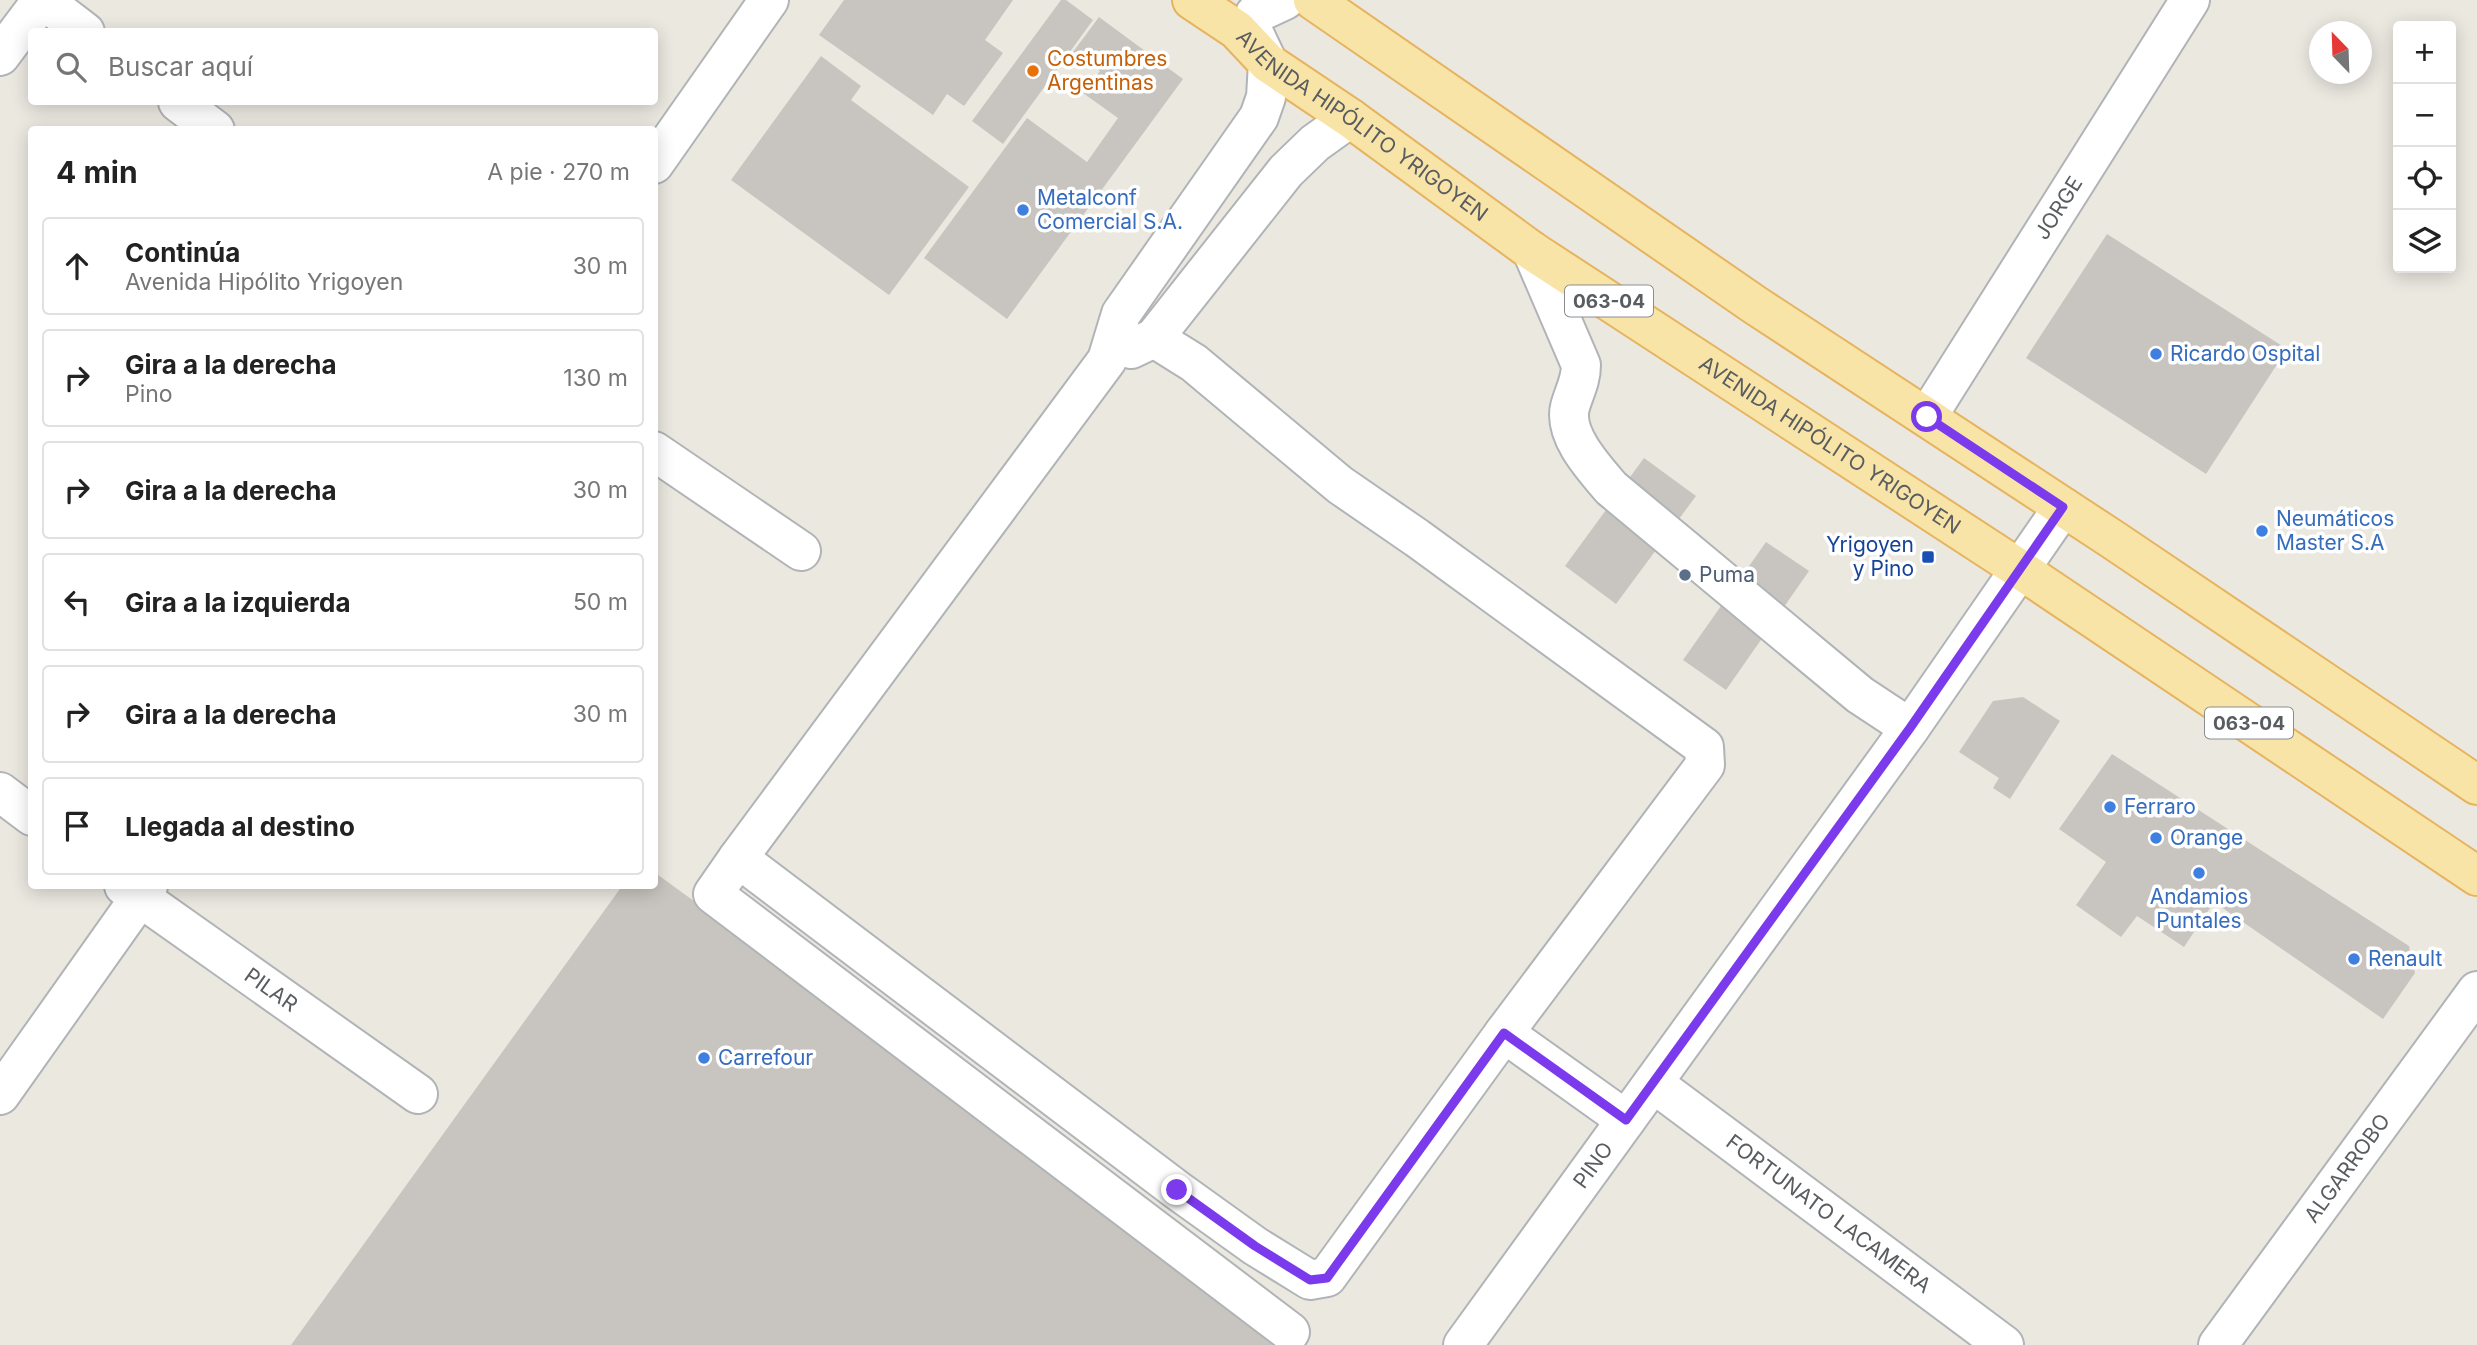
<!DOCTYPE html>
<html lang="es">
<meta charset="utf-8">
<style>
body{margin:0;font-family:Inter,sans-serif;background:#f6f6f6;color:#222}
.controls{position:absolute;right:21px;top:21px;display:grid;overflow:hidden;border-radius:7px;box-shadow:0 4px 18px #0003}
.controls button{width:63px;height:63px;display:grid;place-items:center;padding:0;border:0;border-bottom:2px solid #e0e0e0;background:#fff;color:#222;font:35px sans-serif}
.compass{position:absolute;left:2309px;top:21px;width:63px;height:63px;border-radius:50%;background:#fff;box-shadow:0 4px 18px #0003;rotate:337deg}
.stop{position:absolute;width:21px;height:21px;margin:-16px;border:5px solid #7c3aed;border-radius:50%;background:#fff}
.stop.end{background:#7c3aed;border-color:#fff;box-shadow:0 2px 7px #0008}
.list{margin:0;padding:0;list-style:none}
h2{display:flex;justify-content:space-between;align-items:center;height:91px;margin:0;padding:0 28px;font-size:30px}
h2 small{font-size:23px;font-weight:400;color:#767676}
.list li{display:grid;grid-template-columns:46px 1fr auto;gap:21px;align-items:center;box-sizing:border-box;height:98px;margin:0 14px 14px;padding:0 14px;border:2px solid #e0e0e0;border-radius:7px}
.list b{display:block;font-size:26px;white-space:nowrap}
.list p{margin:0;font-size:23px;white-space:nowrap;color:#767676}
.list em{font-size:23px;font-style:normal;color:#767676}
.icon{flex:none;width:38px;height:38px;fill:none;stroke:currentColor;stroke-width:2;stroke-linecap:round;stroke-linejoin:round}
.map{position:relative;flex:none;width:2477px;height:1345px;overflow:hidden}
.search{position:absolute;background:#fff;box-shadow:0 4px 18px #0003;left:28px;top:28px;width:630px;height:77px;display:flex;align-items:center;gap:18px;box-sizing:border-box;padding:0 24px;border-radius:7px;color:#767676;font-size:26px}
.panel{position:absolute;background:#fff;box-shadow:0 4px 18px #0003;left:28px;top:126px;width:630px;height:763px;border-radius:7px}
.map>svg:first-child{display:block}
.building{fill:#c8c5c0}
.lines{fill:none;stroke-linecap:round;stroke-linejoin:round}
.minor-casing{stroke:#b1b4b7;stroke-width:42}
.major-casing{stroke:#e6b35e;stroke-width:42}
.minor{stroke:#fff;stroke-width:38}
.major{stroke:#f9e4a8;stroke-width:38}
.route{stroke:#7c3aed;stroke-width:9}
.food-dot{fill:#e8710a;stroke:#fff;stroke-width:2.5}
.shop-dot{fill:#3f7fe0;stroke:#fff;stroke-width:2.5}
.transit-dot{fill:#1a4fb4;stroke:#fff;stroke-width:2.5}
.service-dot{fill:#5c6f8a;stroke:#fff;stroke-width:2.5}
.labels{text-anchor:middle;stroke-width:7;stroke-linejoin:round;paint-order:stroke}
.shield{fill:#fff;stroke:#8b8e90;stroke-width:2}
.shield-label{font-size:19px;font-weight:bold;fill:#595d60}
.food-label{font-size:21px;fill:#c56008;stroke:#fff;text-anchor:start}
.street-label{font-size:21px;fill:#595d60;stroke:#fff}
.shop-label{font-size:21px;fill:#366cbe;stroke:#fff;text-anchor:start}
.transit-label{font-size:21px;fill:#164399;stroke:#fff;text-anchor:end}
.service-label{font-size:21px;fill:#4e5e75;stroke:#fff;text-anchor:start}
</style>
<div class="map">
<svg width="2477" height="1345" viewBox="0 0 2477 1345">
<rect width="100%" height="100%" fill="#ebe8e0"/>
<!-- building -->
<path class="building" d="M844,0H1013L985,40L1003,53L964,106L947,94L933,115L819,35Z
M1061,0H1066L1093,20L1003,144L972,121Z
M1099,17L1183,79L1007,319L924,258L1027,118L1087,162L1118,118L1083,93L1100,71L1073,52Z
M821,56L861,86L851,100L969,187L889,295L731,180Z
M2107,234L2287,349L2206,474L2026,358Z
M1644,458L1696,496L1616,604L1565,566Z
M1766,542L1809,571L1726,690L1683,660Z
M2023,697L2060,721L2010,799L1993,788L1999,778L1959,752L1993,701Z
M2112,754L2409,946L2415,973L2383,1019L2214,902L2184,947L2137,916L2121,937L2076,905L2106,862L2059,829Z
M654,872L1304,1345H291L622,886H654Z"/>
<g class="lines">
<!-- minor casing -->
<g class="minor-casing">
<g id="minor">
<path d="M43,0L85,32"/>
<path d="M0,56L42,0"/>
<path d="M178,102L215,130"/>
<path d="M654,164L769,0"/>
<path d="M1532,251L1581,365C1581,381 1574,392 1570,407C1563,435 1594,468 1611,488L1860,695L1910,728"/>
<path d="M1154,338L1194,363L1340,485L1417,538L1704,747L1705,765L1504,1033L1327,1277L1310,1280L1255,1246L1177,1190L738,858L1107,360L1121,314L1259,117L1266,97L1268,63L1251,27L1255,14L1285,0"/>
<path d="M1131,349L1154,338L1286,171L1315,143L1350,118"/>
<path id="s1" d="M1927,417L2190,0"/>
<path d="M654,451L801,551"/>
<path d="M0,792L32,816"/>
<path d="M738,858L713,894L1290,1332"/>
<path id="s2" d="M124,886L418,1094"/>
<path d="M1504,1033L1626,1120"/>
<path id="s3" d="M1653,1083L2004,1345"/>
<path d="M0,1095L148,886"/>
<path id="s4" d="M1463,1345L1910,728L2063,507"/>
<path id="s5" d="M2218,1345L2477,991"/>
</g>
</g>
<!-- major casing -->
<g class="major-casing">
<g id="major">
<path id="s6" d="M1192,0L1237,30L1268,63L1350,118L1532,251L2021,570L2477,876"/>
<path d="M1313,0L1755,305L2112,539L2477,785"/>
</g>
</g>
<!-- minor -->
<use href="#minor" class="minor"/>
<!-- major -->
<use href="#major" class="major"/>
</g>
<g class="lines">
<!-- route -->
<path class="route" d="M1177,1190L1255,1246L1310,1280L1327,1278L1504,1033L1626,1120L1910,728L2063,507L1927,417"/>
</g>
<!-- markers -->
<circle class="food-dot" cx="1033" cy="71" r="7"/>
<g class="shop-dot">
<circle cx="1023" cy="210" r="7"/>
<circle cx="2156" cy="354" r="7"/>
<circle cx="2262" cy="531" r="7"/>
<circle cx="2110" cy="807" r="7"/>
<circle cx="2156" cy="838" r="7"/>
<circle cx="2199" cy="873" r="7"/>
<circle cx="2354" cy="959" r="7"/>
<circle cx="704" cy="1058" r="7"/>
</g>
<rect class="transit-dot" x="1921" y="550" width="14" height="14" rx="3.5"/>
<circle class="service-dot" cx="1685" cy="575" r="7"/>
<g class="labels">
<!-- shield labels -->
<g class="shield">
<rect x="1565" y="285.5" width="88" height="31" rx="5"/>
<rect x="2205" y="707.5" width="88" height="31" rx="5"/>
</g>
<g class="shield-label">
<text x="1609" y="308">063-04</text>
<text x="2249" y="730">063-04</text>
</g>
<!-- food labels -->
<g class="food-label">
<text x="1047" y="66">Costumbres<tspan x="1047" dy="24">Argentinas</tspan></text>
</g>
<!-- street labels -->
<g class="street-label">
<text dy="7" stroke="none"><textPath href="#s6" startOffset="212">AVENIDA HIPÓLITO YRIGOYEN</textPath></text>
<text dy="7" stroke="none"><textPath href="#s1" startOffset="247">JORGE</textPath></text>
<text dy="7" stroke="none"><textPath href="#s6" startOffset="779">AVENIDA HIPÓLITO YRIGOYEN</textPath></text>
<text dy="7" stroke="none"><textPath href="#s2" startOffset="180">PILAR</textPath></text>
<text dy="7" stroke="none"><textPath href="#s4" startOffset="222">PINO</textPath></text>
<text dy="7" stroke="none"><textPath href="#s5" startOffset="219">ALGARROBO</textPath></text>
<text dy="7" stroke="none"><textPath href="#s3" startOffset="219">FORTUNATO LACAMERA</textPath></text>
</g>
<!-- shop labels -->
<g class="shop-label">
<text x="1037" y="205">Metalconf<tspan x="1037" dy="24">Comercial S.A.</tspan></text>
<text x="2170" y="361">Ricardo Ospital</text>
<text x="2276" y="526">Neumáticos<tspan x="2276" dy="24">Master S.A</tspan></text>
<text x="2124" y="814">Ferraro</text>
<text x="2170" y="845">Orange</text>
<text x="2199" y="904" text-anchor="middle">Andamios<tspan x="2199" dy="24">Puntales</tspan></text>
<text x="2368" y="966">Renault</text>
<text x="718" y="1065">Carrefour</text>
</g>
<!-- transit labels -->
<g class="transit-label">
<text x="1914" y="552">Yrigoyen<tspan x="1914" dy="24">y Pino</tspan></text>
</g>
<!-- service labels -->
<g class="service-label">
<text x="1699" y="582">Puma</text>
</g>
</g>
</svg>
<div class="controls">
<button>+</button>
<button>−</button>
<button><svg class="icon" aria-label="locate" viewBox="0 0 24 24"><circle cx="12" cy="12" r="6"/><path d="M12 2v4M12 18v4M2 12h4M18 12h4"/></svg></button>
<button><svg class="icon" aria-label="layers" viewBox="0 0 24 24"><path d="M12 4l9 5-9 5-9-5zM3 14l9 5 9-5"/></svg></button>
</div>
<svg class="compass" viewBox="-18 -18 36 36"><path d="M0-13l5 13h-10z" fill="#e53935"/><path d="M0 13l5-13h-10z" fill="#767676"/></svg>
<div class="stop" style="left:1927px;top:417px"></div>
<div class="stop end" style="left:1177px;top:1190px"></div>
<div class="search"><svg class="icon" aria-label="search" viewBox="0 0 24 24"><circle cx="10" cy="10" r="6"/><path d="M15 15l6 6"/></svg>Buscar aquí</div>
<section class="panel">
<h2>4 min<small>A pie · 270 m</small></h2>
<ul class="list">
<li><svg class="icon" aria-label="ahead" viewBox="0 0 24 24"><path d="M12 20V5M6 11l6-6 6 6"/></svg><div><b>Continúa</b><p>Avenida Hipólito Yrigoyen</p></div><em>30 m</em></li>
<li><svg class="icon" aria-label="right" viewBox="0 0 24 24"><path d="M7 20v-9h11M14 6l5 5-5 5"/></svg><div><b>Gira a la derecha</b><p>Pino</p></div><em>130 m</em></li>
<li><svg class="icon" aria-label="right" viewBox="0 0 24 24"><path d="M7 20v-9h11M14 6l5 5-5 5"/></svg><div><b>Gira a la derecha</b></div><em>30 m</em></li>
<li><svg class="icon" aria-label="left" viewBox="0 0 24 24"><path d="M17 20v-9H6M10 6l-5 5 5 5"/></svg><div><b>Gira a la izquierda</b></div><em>50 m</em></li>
<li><svg class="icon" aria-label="right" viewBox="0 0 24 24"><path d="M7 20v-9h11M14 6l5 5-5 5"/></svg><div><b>Gira a la derecha</b></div><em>30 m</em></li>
<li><svg class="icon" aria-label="arrive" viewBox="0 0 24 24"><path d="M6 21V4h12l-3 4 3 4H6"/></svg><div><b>Llegada al destino</b></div></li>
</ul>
</section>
</div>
